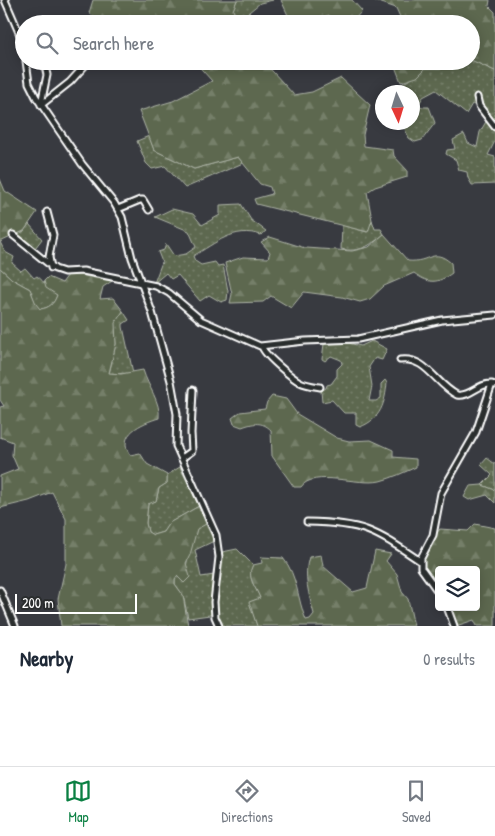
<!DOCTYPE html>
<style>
body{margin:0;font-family:"Patrick Hand",sans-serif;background:#f2f2f3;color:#1f2937}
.controls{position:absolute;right:15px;bottom:15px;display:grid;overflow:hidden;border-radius:5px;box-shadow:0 2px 12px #0003}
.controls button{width:45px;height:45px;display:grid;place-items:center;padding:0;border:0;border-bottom:1px solid #e0e1e3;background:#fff;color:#1f2937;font:25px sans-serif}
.compass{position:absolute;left:375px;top:85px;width:45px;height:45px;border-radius:50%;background:#fff;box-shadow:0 2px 12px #0003;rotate:176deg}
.scale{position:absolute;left:15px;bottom:12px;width:122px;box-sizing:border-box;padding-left:5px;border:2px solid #fff;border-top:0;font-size:14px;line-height:18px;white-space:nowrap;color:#fff;-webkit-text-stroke:4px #2a2d2e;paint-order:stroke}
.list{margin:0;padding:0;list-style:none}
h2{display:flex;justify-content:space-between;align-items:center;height:65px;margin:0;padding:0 20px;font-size:21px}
h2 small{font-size:16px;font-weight:400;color:#747a83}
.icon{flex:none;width:28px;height:28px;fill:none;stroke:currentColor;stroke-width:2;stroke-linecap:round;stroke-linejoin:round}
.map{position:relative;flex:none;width:495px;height:626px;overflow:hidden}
.search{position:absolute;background:#fff;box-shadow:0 2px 12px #0003;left:15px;right:15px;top:15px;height:55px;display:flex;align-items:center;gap:12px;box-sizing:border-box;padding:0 18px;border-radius:28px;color:#747a83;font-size:19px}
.sheet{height:140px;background:#fff}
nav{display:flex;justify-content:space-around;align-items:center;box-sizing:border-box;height:70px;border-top:1px solid #e0e1e3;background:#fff;font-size:14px;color:#747a83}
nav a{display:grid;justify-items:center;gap:2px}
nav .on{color:#0b8043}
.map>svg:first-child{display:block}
.grass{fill:url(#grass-dots);stroke:#aeb4a7}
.forest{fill:url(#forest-firs);stroke:#aeb4a7}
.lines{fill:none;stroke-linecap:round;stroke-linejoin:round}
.minor-casing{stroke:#fff;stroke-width:9}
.minor{stroke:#2a2d2e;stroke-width:5}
</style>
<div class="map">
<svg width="495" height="626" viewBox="0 0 495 626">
<defs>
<pattern id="grass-dots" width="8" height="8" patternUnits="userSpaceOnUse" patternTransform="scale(1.25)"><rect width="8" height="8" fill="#5d684f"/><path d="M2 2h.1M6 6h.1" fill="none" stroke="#757f69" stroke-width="1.8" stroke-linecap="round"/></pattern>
<pattern id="forest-firs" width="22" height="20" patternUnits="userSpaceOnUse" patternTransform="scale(1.25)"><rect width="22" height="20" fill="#5d684f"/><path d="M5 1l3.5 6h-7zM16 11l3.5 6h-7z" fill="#757f69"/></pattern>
</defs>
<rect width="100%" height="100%" fill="#383a40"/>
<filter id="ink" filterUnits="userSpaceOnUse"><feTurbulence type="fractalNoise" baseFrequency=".02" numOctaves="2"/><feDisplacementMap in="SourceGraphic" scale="10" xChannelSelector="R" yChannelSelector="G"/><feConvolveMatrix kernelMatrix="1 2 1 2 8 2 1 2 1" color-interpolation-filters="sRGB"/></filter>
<g filter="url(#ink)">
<!-- grass -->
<path class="grass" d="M237,0H273L260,3L238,21L233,10Z
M471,60L495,71V141L488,155L495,157V184L472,185L468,178L467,172L459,170L456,160L446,154L447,150L455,149L453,140L464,134L468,143L477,147L480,132L491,113L472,104L466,114L436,90L423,97L419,104L422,107H429L435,123L422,140L415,142L409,138L402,123L412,122V92H391C404,80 414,80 426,68H446L455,61Z
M149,136L154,150L194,169L238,157L243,163L185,188L165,166L152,169L146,163L137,141Z
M241,204L251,220L266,231L261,235C234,226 216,243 193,256L195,261L201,265L215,262L218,266L223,265L228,291L227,300L221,302L209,295L200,301L178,275L171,279L166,273L154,283L162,262L158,252L164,250L166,244L174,256L186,254L196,247L189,231L155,217L172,209L193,214L202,225L220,215V205Z
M372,220L375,229H381L384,234C370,246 359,253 341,249L342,225L367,232Z
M29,224L42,239L32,252L13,236L24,231Z
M0,242L5,252L14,257L12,263L21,271L25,268L34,278L37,276C45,282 48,289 57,295C54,304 49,308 40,309L36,305L30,289L12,279L0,268Z
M123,311L129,320L123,324V327L133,373L109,374L116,344L114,323Z
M372,341L387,349L382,360L375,358L369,367L372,386L369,401H376L381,398V384L385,380L387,383C385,403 381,419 360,427L356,425V413H344L332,400L322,402L321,391L326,388L327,385L331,384L337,376V369L342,364L341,360L331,356L325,361L322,359L324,344L348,343L361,346Z
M487,458L495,464V490L482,485L492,475L481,465Z
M180,467L199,506L169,523L163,532L153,535L148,532L146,523L148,503L156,501L159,488L167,483V475Z
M206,524L214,541L195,550L201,577L221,574L222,552L237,549L253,565C246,577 256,587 260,598L250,602L257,626H221L217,614L188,618L183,595L175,584V579L186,569C186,561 194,537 197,528Z"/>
<!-- forest -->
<path class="forest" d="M93,0H237L233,10L239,24H104L89,13Z
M281,0H352L362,11L350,24H334L329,15L303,24H292Z
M373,0H490L489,6L495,12V71L471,60V24H401L400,17L396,8Z
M194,61H263L294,95L312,92L341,78L370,105L363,135L364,146L393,150L394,156L407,170V177L375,187L367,192L372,220L368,232L256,204L254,199L272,194L270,187L260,184L238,157L194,169L154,150L139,111L173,101L212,81Z
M393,61H455L446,68H426L417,77L401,82Z
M0,179L5,191L37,212L24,231L0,242Z
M384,234L408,261C430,263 433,247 451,263L452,273C437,284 429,284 414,273L384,286L370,299L360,302L342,297L304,292L291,308L271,296L263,302L230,303L232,294L225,263L243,257L268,258L270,252L261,242L270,237L305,248L352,251L369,247Z
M0,268L12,279L30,289L36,304L40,309C49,308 54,304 57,295L46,288L44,281L48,277L62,283L68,275H79L112,281L103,287L100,299L113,298L123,311L115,323L116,344L109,373L121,374L143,370C148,387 161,402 159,418C142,423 116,434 130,455L140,453L147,464L167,475V483L159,488L156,501L148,504L146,523L148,532L153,535L163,532L169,523L199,506L206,524L197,529L190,555L186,563L190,577L184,583L177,576L175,579V584L183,595L188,626H61L58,599L66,564V519L52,492L29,501L0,508V476L18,469L12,455L13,442L0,437V407L4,406L0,400Z
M272,396L286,399L297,414L337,438L349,441L371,440L393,450V457L416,459V467C405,472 392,478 380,481C359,486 313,469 301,487H294L272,456L271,430C262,421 253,423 242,427L234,424L232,418L240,412L265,409L267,402Z
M482,485L495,490V503L487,495L469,500L464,497L470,486Z
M475,524L495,528V626H477L474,620L456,626L449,607H476V570H439V589C427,573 418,570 428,550C432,543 434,536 440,529L468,531Z
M375,551L391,554L386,561L397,574L402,592L408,599L414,626H257L249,602L260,598C256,587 246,577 253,565L262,563L261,557L283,558C298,576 297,599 306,620L310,619L314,614C309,595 303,576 309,557L321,555L323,566L353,592L367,588Z"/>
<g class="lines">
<!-- minor casing -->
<g class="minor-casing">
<path id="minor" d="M5,0L24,44
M26,61L29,83L36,97L82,164L114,203L122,217L132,258L152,312L171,381L177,414L176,446L216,535L219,557L214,602L215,617L219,626
M477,97L479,106L495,127
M41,104L47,75L44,61
M41,105L70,82L89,61
M118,209L140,200H143L149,210
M47,212L53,235L49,257L51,268
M13,235L55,269L64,272L83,271L156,286L169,293L201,320L260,346L305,341L358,339L442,320L495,315
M262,346C262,353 292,378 300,382C306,385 314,386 320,387
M400,360C426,356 436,385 457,395C471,397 478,383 492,384
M182,458L192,451L191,433L193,390
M307,522C363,523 374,530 420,561
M0,590L15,626
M439,593L421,568V558L433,535L441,493L476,432L492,384L495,385
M447,607L454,626"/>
</g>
<!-- minor -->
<use href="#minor" class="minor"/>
</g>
</g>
</svg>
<div class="controls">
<button><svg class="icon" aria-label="layers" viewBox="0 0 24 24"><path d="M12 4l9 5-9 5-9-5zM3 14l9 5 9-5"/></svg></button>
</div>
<svg class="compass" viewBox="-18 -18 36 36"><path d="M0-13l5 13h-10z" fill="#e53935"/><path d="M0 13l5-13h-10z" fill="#747a83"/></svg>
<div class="scale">200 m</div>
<div class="search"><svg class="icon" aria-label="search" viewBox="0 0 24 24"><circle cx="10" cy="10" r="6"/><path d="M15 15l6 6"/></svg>Search here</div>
</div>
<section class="sheet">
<h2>Nearby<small>0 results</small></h2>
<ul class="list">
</ul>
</section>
<nav>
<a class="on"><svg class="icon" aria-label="map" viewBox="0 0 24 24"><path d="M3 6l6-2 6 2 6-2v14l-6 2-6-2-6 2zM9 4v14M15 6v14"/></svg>Map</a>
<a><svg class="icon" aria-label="directions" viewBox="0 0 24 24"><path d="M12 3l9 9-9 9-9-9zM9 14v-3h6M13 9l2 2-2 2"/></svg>Directions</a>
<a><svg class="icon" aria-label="saved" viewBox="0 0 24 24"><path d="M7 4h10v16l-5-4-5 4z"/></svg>Saved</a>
</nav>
